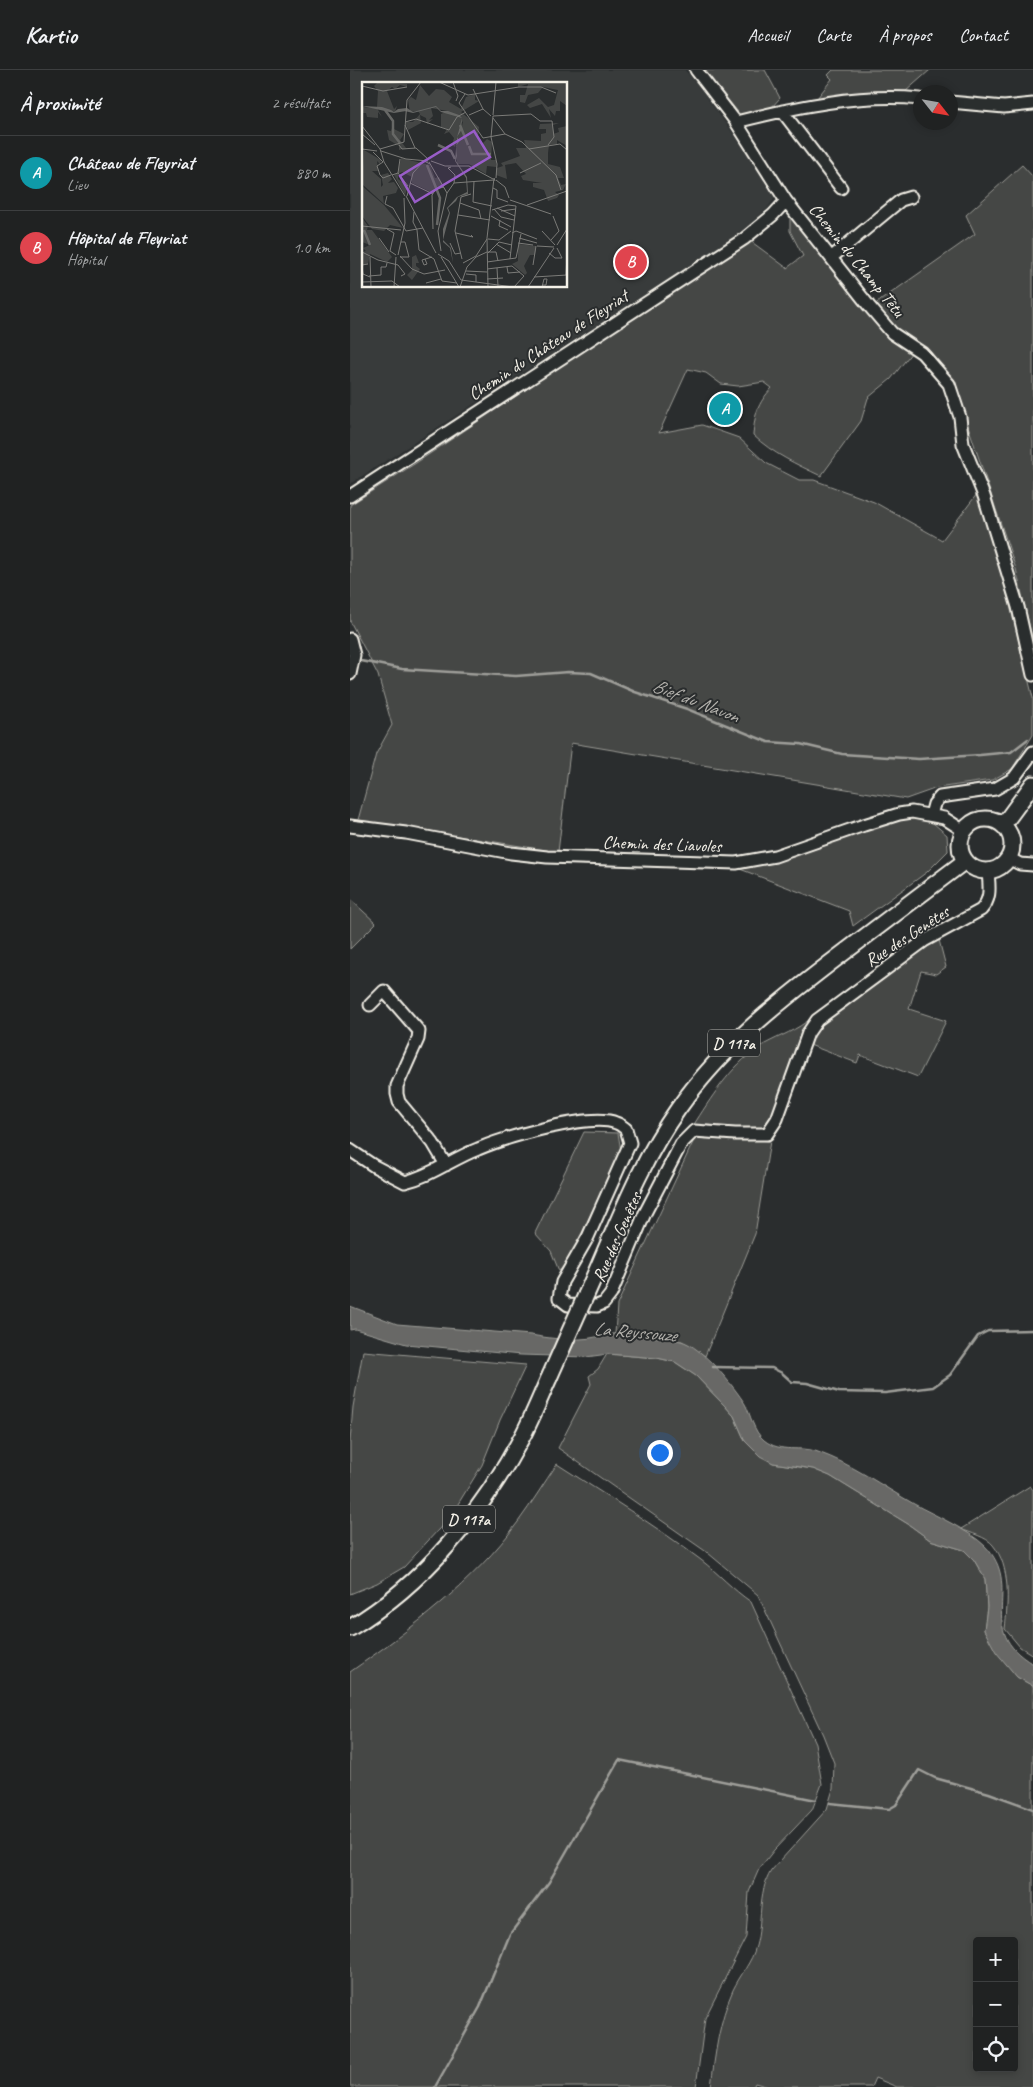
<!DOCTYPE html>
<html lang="fr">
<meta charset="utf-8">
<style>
body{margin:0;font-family:Caveat,sans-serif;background:#282a2a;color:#f1f3f6}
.controls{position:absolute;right:15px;bottom:15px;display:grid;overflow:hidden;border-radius:5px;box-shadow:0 2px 8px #0003}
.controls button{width:45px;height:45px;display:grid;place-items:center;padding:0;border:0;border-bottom:1px solid #3d3f40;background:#202222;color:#f1f3f6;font:25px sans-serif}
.compass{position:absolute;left:563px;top:15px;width:45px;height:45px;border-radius:50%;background:#202222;box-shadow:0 2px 8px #0003;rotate:121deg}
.you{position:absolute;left:309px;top:1382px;width:18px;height:18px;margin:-12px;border:4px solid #fff;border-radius:50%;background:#1a73e8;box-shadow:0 0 0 8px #1a73e833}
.badge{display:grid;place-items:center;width:32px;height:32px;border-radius:50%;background:#8c9099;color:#fff;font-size:16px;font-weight:700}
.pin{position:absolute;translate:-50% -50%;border:2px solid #fff;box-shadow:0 1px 5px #0006}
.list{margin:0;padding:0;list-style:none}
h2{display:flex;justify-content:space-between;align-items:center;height:65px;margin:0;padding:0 20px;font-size:21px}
h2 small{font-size:16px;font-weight:400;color:#a2a4a5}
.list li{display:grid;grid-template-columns:32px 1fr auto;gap:15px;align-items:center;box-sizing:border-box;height:75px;padding:0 20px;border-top:1px solid #3d3f40}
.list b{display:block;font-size:19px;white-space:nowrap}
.list p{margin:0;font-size:16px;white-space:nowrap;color:#a2a4a5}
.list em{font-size:16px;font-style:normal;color:#a2a4a5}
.icon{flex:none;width:28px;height:28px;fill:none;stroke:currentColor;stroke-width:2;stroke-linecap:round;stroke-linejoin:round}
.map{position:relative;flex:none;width:683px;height:2017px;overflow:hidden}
header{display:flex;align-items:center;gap:30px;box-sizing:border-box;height:70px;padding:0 25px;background:#202222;border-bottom:1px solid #3d3f40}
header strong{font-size:24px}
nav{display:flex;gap:28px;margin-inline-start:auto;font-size:18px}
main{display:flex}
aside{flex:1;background:#202222}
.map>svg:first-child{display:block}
.built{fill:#373a3a;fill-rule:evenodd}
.green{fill:#444645;stroke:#9c9c96;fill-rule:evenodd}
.water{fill:#676866;stroke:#9f9f9a}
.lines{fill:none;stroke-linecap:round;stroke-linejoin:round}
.stream{stroke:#9f9f9a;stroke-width:2.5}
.minor-casing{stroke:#f4f1e8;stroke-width:15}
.major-casing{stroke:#f4f1e8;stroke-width:19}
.minor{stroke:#2a2d2e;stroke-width:11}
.major{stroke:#2a2d2e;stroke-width:15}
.major-bridge-casing{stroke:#f4f1e8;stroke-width:19;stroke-linecap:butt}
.major-bridge{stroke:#2a2d2e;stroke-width:15}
.labels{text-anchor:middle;stroke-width:4;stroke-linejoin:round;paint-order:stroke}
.shield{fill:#2a2d2e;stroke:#b7b6b0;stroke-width:1}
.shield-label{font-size:16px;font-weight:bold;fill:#f4f1e8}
.street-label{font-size:18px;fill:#f4f1e8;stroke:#2a2d2e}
.water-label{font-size:19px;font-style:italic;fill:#b5b3ae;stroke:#2a2d2e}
.inset-river{fill:none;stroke:#676866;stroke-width:2.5}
.inset-road{fill:none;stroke:#7b7b78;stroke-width:1}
.view{fill:#995dc9;fill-opacity:0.15;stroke:#995dc9;stroke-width:2.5}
.inset-edge{fill:none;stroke:#f4f1e8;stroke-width:2.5}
</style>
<header>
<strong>Kartio</strong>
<nav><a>Accueil</a><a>Carte</a><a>À propos</a><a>Contact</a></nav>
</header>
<main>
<aside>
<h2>À proximité<small>2 résultats</small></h2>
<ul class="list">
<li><span class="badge" style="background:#0f9aa8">A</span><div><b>Château de Fleyriat</b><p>Lieu</p></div><em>880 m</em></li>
<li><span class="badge" style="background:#e0444e">B</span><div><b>Hôpital de Fleyriat</b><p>Hôpital</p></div><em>1.0 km</em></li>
</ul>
</aside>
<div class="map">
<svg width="683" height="2017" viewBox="0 0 683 2017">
<rect width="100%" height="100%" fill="#2a2d2e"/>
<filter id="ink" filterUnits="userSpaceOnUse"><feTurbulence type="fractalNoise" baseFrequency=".02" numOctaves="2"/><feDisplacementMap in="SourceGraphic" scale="10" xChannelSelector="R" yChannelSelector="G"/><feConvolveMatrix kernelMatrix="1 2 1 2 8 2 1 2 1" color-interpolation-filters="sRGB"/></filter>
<g filter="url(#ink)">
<!-- built -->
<path class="built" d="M0,0H335L347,14L413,104L421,117L424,129L417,139L384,167L0,414ZM14,14H216V216H14Z"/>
<!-- green -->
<path class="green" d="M354,0H415L430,28L421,38L392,47Z
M483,0H580L555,22L464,32L482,9L478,5Z
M672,95L683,107V571L666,499L603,311L580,281L548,259L524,235L625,164L616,145Z
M440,142L535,263L562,282L541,309L518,328L511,351L471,406C446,394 423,384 403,365C405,344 407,334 422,318L414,312L388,316L371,314L356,303L338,299L309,363L352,355L389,368L416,393L449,410H464L524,432L592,470L627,424L640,456L683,628V665L662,699L642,710L587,718L556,729L221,673L208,782L8,750L26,684L42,655L28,605L0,551V435L66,393L399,170L437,198L453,186L440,161Z
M560,747L583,753L597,765L598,781L577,802L503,856L499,841L390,799L443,784L539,751Z
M0,829L26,853L0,879Z
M586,869L589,870L596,897L586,904L571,901L559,939L596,951L568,1007L510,985L507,993L457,974L469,953Z
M456,952L460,953L426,1046L411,1062L345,1058L343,1056C360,1029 381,996 408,978C424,968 441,963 456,952Z
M234,1062L268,1063L271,1081L219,1190L209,1201L201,1181L185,1163Z
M345,1065L420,1071L405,1164L355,1286L332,1271L265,1264L267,1235L344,1070Z
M13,1281L176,1295L150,1350L132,1395L100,1447L54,1497L27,1513L0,1524V1371L3,1337Z
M257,1284L307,1288L325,1292L346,1306L375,1336L384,1346L395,1371L423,1393L463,1399L480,1406L558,1454L580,1470L614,1480L624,1490L635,1509L637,1537L634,1560L667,1607L683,1616V2017H547L525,2008L521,2017H419L405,2013L403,2017H361C365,1984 369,1951 383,1920C390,1905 402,1892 406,1876C413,1851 407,1824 421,1801L477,1739L483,1719L484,1693L473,1665L408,1525L358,1483L208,1378L241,1314L239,1306L248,1299ZM627,1871H664V1998H627Z
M207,1394C255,1425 305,1455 351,1490C368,1503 382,1519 401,1532L465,1673L472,1714L462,1740L424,1780L409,1799L399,1822L396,1867L355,1948L346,2017H0V1602C61,1559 124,1512 168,1452C182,1433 194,1413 207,1394Z
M680,1416L683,1420V1585L670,1577L655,1559C658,1532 661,1497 643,1475C637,1467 620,1463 611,1459Z"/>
<!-- water -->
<path class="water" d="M0,1236L47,1254L181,1265C197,1268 213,1270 230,1269C241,1269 252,1265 263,1264C276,1263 318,1268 331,1271C351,1276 384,1316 395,1334C401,1345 403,1361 414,1370C431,1384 450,1375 468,1382C502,1394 532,1416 564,1434C584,1445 619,1460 635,1476C675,1517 623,1559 683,1594V1616L667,1607L646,1582L634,1560L637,1537L635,1509L624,1490L614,1480L580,1470L558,1454L480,1406L463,1399L423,1393L410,1386L395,1371L384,1346L375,1336L346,1306L325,1292L307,1288L258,1284L236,1287L171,1285L56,1274L5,1259L0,1260Z"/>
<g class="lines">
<!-- stream -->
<path class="stream" d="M6,590L52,599L166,606L218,602L241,603L285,622L337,639L418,672L450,674L492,684L569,689L630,685L661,682L678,669
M363,1297L422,1298L432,1303L442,1312L457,1313L489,1322L535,1323L583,1317L600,1305L628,1266L638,1261L683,1260
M480,1733L539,1739L546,1735L569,1700L585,1708L639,1723L683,1739
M85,2017L130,1937L160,1864L199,1812L269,1690L466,1730"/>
<!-- minor casing -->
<g class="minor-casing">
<path id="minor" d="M346,0L386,52L436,131L519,236L542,263L572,283L599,314L610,347L613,374L634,426L668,537L683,605
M600,32L654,37L683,34
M432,41L491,118
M386,52C446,37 509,23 570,29
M482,187L551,130L561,127
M0,426L394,169L423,145L436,131
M0,569L4,585L0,604
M581,745L584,734L590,727L645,719L664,708L683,682
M0,756L56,763L161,783L197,787L386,793L425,786L514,755L549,744L562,742L594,748L614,761
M658,788L670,794L683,795
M20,935L34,921L69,961L68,969L47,1016V1024L49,1032L83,1073L96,1095
M0,1080L24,1096L55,1112C83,1105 102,1089 128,1079C154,1068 241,1042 266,1053C270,1054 273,1057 276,1059L280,1073L238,1167L212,1212L209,1228L218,1235L247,1236L254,1233L261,1224L295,1143L331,1074L344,1061L385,1064H417L427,1049L458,963L467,950L574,871L631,840C642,828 639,816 638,801"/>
</g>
<!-- major casing -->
<g class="major-casing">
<path id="major" d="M610 775a26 26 0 1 1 52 0a26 26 0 1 1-52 0Z
M653,755L683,714
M236,1225C264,1163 288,1095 328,1039C373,975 430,931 492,884C533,853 574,822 615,791
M0,1558C74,1514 132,1442 172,1367C182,1348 190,1328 199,1308"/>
</g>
<!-- minor -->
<use href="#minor" class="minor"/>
<!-- major -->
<use href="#major" class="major"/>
<!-- major-bridge casing -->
<g class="major-bridge-casing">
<path id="major-bridge" d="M199,1308L236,1225"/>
</g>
<!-- major-bridge -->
<use href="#major-bridge" class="major-bridge"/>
</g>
</g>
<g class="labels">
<!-- shield labels -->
<g class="shield">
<rect x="358" y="959.5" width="52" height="27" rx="4"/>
<rect x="93" y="1435.5" width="52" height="27" rx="4"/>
</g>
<g class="shield-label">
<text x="384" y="979">D 117a</text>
<text x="119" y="1455">D 117a</text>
</g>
<!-- street labels -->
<g class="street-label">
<text transform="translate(507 190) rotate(51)" y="6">Chemin du Champ Têtu</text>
<text transform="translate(198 275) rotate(-33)" y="6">Chemin du Château de Fleyriat</text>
<text transform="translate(312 774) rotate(2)" y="6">Chemin des Liavoles</text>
<text transform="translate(557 866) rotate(-33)" y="6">Rue des Genêtes</text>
<text transform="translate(267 1167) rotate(-66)" y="6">Rue des Genêtes</text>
</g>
<!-- water labels -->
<g class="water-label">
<text transform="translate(346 630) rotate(21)" y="7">Bief du Navon</text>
<text transform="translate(285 1261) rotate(5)" y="7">La Reyssouze</text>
</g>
</g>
<!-- overview -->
<g transform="translate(12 12)">
<rect width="205" height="205" fill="#2a2d2e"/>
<path d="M16,0L45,2V5L38,3L33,7L30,5L25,9L32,27L35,24L33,30L15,25L16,9L12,4ZM156,0H205V24L198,19V29H194L193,34L187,27L189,36L180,22L168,26L165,23L177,16L186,25L192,23L196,8L181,5L176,11L166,13L163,21L158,20V13H163L166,2L156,5ZM58,3L67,14L74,7L82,8L90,15L87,20L99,27L104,15L113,12V18L117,19L99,30L117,45L116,55L120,62L125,57L130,60L129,78H134V85L125,84L124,92L107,82H95L94,64L98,59L95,55L99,49L101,39L98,43L93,65L90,63L92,56L87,50L82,52L85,47L79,45V32L85,29L69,26L71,34L67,38L71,37L65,42L64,36L58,33L59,41L46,48L43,40H51L58,32L56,29L48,30L46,18L49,15L54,18ZM0,25L15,26L20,35L16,30V36L5,35L4,31H0ZM197,41L191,43V52L197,50L196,46L205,44V64L195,58V62L187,63L186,71V82L198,85L202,96H196L199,103L204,102L201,108L193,110L197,113L195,116L186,119L182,108L171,105V101H180L161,98L159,94L164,92L154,81L143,83L145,97L134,93L135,86L141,84L139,81L158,74L154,66H164L162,58L179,59V52L184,51V47H177L178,42ZM30,46L42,52L38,58L44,66L37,68V64L27,58L25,48L29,49ZM2,68L19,78L18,82L15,79L16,89H10L19,97V105L21,103L19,93L26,91L30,97L26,101L32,100L36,106L34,111L21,114L22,122L0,102ZM39,76L68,83L73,96L77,95L81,103L71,111L50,101V95L40,90L36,92V97L46,104L43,113L32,93L36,91ZM0,104L22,123L41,146L28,143L22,149L10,147L0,134ZM1,137L6,144L5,148H10L30,175L25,180L8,172L6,182H0V170L4,169L1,166L8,163L0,160ZM156,162L174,164L173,173H168L162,184L165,191L163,193L150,182L156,179ZM54,173L57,181H54V184L58,187L50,198L45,193L50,188V175Z" fill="#444645"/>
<path d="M0,24L20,25L29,28L32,30L36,27L45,26L51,30L74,24L79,29H86L97,33L100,36L99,49L95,55L98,59L94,64L95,74L94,79L105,95L106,112L96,115L94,119L86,126L88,131L81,158L89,166L91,181L88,166L81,160V147L87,131L85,126L95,115L105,110L104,96L93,79L95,55L100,36L79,30L74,25L51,31L39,28L44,29L32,31Z" fill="#676866"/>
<path class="inset-river" d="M23,28L31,39V52L38,61M98,43L106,63M76,63L89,69L93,77M107,64L110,72H129M65,83L78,116L75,143M2,148L8,163"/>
<path class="inset-road" d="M77,0L106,13L157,5H179L194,11M91,0L96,14L94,19M0,4L21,9L45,5M111,7L121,27L129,34M103,12L97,21L121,56L143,52M107,33L121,27M131,33L134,0M131,34L169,32L178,39H190L192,55L186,63M131,34L129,55L135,82L134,96M131,36L143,52L160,60L194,93L199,108M43,40L54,37L87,48L95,35L104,30M43,43L53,66M0,44L18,67L22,80L43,114M0,52L13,63M37,63L40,67L54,66L67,78M0,67L15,69M18,67L42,60L45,18L59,0M167,67L198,62L205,68M19,69L44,77L66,79M11,70L21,80L15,84L18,93L21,96L29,93M69,79L83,84H107L131,97M67,80L85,111M89,85L86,86L93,93L92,101M36,91L46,104M158,91L179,81M30,93L36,91L38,77M134,98L143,105L147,116M112,99L111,120L130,124M48,101L71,112M131,106L135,108V116L146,120M25,114L23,122L31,126L44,149L61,146M44,114L74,171M45,114L51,91L62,79L68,82M148,118L189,132M98,121L117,128L119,137M165,123L205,109M135,126L153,134M132,127L139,135L152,138M130,128L146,123L154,124L148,177M139,129L154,127M52,130L51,140L55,148M96,133L128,138M129,134L149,145M138,138L137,144L146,148M0,144L39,148M25,147L32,151L28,169L34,173M71,147L70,113L74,107L82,105M55,148L57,168L72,177M180,149L193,163M94,151L111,155L109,153M150,151L154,149L175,157M17,156L27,170M157,156L175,161M126,157L137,158L149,149M189,158L197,149L191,134M88,161L93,172L99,171M156,161L171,163M134,162L149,171M195,163L205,147M175,164L192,165M79,169L76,149L85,111L92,101L132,98M0,170L16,178L36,183L43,192L39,194M126,170H134L136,179M126,171L137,160L150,163M187,171L193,176H200L195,166M76,172L87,179L99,198L151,205M36,173L43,141L42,116M38,174L50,187L62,192M8,175L9,205M38,175H47L43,160H39M79,175L97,205M154,176L159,152M63,177L65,182L62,183L60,178L70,175M72,177L80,199L95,201M100,177L93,149L99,115L109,112M125,180L154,176M101,181L114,174L125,157M6,182L0,183L1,192L8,195M171,183L174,164M150,184L162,194L152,205M145,185L146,191L158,190M135,186L136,204M125,187L150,184M104,189L125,190M62,192L83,188M104,192L114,193V200M204,193L205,172M7,194L19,193V185H24L25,181M172,195L205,193M125,197L141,196M0,200L30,199L38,205M64,201L79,197M32,205L34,175M98,205L105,185L114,175L125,170M126,205L125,156L132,96L133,99M166,205L192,166M180,205L182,197H185L184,203H180"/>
<path class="view" d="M112,49L128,75L53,120L38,94Z"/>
<rect width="205" height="205" class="inset-edge"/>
</g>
</svg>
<div class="controls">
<button>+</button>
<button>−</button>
<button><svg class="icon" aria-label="locate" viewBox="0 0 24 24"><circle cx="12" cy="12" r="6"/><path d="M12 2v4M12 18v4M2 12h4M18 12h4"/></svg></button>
</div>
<svg class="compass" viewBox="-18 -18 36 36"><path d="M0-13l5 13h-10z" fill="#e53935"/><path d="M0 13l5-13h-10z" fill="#a2a4a5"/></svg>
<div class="you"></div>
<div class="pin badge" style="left:375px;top:339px;background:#0f9aa8">A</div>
<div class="pin badge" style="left:281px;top:192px;background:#e0444e">B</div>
</div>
</main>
